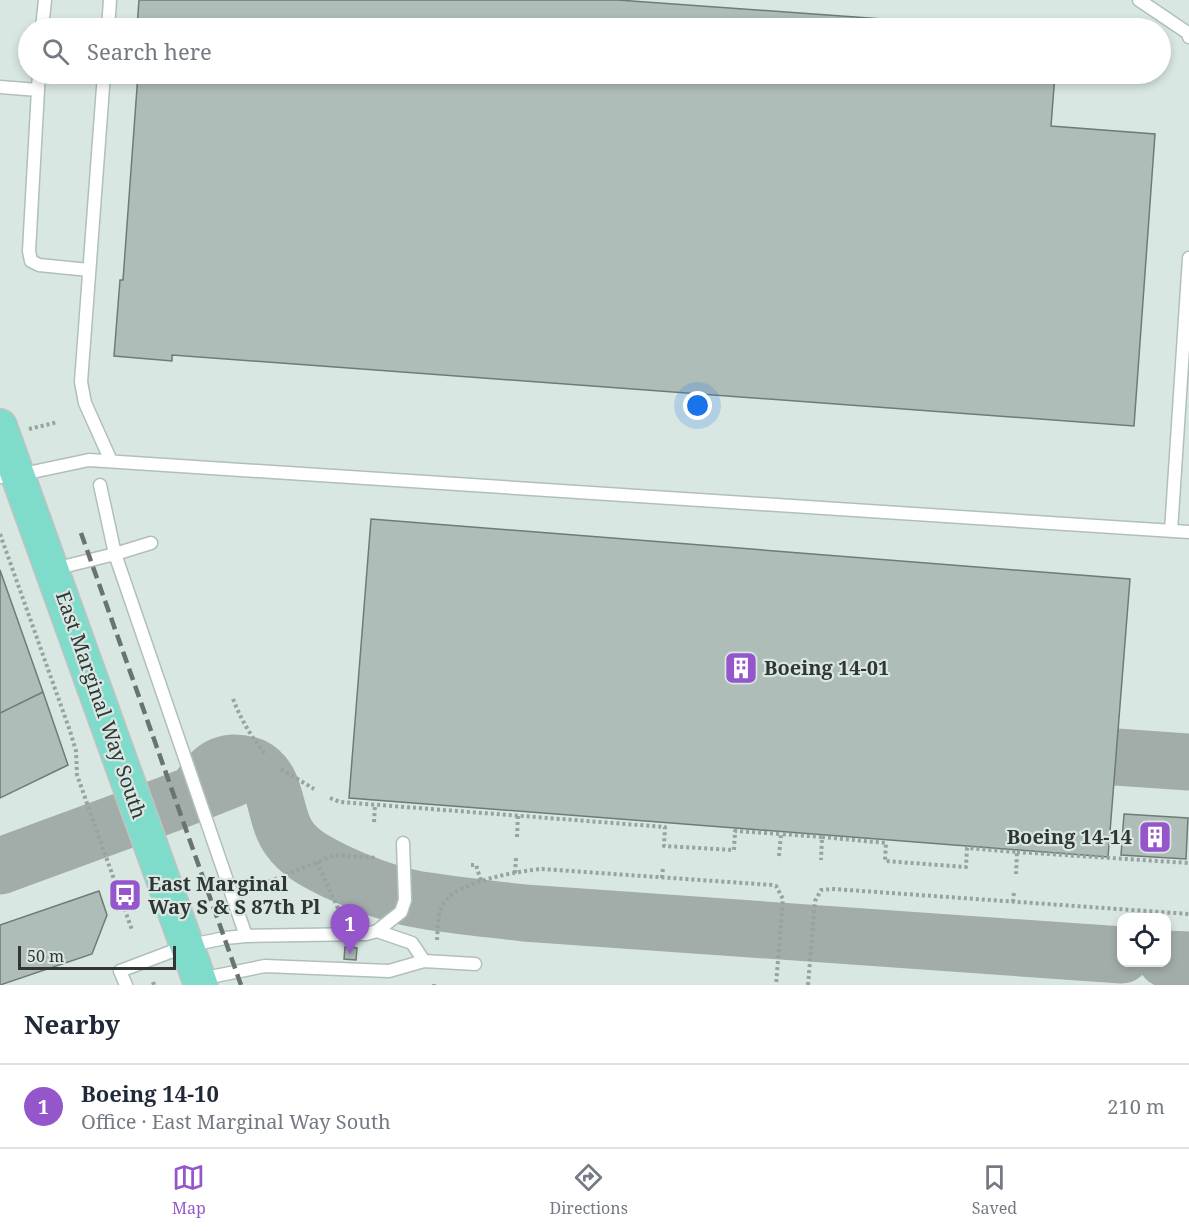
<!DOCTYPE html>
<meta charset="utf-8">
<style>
body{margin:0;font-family:"Noto Serif",serif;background:#f6f6f7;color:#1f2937}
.controls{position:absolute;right:18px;bottom:18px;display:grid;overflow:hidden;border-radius:12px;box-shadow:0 3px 9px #0003}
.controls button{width:54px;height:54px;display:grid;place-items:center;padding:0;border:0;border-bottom:2px solid #e0e1e3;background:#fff;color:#1f2937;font:30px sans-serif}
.scale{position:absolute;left:18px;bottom:15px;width:158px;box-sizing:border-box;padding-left:6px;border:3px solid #313635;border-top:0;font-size:16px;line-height:21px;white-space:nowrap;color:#313635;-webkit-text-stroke:4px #d9e7e3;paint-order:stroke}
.you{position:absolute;left:698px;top:406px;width:21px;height:21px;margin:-15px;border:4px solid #fff;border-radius:50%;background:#1a73e8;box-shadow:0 0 0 9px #1a73e833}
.badge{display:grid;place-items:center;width:39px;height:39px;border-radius:50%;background:#9556cc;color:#fff;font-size:20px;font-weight:700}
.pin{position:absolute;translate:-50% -50px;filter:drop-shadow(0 2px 3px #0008)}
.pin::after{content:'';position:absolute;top:32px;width:21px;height:18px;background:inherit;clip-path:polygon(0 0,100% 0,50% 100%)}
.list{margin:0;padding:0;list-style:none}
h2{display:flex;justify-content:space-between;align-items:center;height:78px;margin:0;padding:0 24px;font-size:26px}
h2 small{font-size:20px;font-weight:400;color:#747a83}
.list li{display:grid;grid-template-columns:39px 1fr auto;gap:18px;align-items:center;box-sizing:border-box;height:84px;padding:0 24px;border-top:2px solid #e0e1e3}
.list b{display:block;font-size:22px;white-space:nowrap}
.list p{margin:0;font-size:20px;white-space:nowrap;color:#747a83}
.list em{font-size:20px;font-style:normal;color:#747a83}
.icon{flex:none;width:33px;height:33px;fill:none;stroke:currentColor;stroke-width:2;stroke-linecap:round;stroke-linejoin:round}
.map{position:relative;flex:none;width:1189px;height:985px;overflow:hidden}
.search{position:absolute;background:#fff;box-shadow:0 3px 9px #0003;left:18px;right:18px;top:18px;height:66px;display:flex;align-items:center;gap:15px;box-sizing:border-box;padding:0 21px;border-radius:33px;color:#747a83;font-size:22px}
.sheet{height:162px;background:#fff}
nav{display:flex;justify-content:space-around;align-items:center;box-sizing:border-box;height:84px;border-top:2px solid #e0e1e3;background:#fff;font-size:16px;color:#747a83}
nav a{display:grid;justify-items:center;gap:3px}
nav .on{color:#9556cc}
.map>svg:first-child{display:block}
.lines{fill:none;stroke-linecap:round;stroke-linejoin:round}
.taxiway{stroke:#a2adaa;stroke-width:57}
.building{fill:#afbdb9;stroke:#6e7b77;stroke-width:1.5}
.service-casing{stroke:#b1bfbb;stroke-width:15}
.primary-casing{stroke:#c1c3c2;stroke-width:36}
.path{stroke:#98a29f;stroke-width:4;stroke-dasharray:3 3;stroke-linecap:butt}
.service{stroke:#fff;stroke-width:12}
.primary{stroke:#7fdbca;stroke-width:33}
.rail{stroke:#6b7371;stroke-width:4.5;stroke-dasharray:12 6;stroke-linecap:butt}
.labels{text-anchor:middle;stroke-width:4.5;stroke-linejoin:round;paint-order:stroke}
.poi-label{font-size:20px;font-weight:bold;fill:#313635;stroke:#d9e7e3;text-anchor:start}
.street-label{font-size:20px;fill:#313635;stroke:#d9e7e3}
</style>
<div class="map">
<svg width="1189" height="985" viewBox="0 0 1189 985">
<rect width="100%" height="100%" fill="#d9e7e3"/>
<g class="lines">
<!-- taxiway -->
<path class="taxiway" d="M1116,757L1189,762
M197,792C207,777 214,764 234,763C241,763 246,764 252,766C279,779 273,816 289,838C301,855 319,863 337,872C365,885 398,897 428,901C460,906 492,909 524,913L1122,955
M0,866L169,804L232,779
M1166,959L1189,960"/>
</g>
<!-- building -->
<path class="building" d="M139,0H618L1007,28H137Z
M138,74H1055L1051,126L1155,134L1134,426L172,355V361L114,356L120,280H123Z
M371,519L1130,579L1108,857L349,798Z
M0,570L43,692L0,713Z
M43,692L68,765L0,798V713Z
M1124,814L1188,818L1186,859L1121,855Z
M99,891L107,915L92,954L0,985V925Z
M345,947L357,948L356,960L344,959Z"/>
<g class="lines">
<!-- service casing -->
<g class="service-casing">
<path id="service" d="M1139,0L1188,33L1189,37
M42,28L45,0
M108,28L110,0
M104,74L81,382L85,403L111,461
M0,87L38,90L29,251L31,261L39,265L89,270
M38,90L39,74
M0,477L18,475L89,460L1189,532
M100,485L115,554L246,936
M1171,531L1189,258
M54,569L115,554L151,543
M377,931L401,912L405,900L403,843
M424,961L475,964
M126,985L120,971L186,946L225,938L246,936L366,934L377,931L412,943L424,961L389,971L265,966L200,979"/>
</g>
<!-- primary casing -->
<g class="primary-casing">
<path id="primary" d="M0,426L201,985"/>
</g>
<!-- path -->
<path class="path" d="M29,429L58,422
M0,534L70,731L76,751L77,775L132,930
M233,699C241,720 252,738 266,755
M281,769L314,789
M330,798L340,802L665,827L664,846L734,850L735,831L781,834
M374,822L375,805
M517,837L518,815
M822,837L886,843L885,861L966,867L967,848L1017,852L1016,874
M1017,852L1189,863
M779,856L781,834L822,837L821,860
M317,862L341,915V919
M471,865H476L481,881
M515,873L516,858
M662,878L663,868
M246,889L260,885L335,855L377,858
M1013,902L1014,892
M437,940C438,928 437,910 446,900C462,881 518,871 542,869L772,885L776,886L783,899L776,985
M153,982L154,985
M434,985V984
M808,985L815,901L821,890L834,889L1189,914"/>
<!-- service -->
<use href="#service" class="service"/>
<!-- primary -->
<use href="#primary" class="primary"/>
<!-- rail -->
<path class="rail" d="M81,533L241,985"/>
</g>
<!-- icons -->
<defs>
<g id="building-square" transform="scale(1.725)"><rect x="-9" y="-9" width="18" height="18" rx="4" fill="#9556cc" stroke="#d9e7e3"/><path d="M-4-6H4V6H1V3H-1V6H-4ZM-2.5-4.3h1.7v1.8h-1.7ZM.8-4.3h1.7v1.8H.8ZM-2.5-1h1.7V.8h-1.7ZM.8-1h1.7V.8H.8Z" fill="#fff"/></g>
<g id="bus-square" transform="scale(1.725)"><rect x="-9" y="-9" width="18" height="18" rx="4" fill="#9556cc" stroke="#d9e7e3"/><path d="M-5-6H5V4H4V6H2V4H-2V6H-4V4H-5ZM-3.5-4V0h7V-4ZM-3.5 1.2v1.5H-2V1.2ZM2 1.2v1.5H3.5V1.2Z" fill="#fff"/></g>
</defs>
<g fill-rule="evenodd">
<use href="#building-square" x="741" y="668"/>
<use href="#building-square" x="1155" y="837"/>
<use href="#bus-square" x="125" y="895"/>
</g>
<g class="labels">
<!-- poi labels -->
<g class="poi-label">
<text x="764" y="675">Boeing 14-01</text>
<text x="1132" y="844" text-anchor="end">Boeing 14-14</text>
<text x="148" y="891">East Marginal<tspan x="148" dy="23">Way S &amp; S 87th Pl</tspan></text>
</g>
<!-- street labels -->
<g class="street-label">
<text transform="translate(101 705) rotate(71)" y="7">East Marginal Way South</text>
</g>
</g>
</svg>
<div class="controls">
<button><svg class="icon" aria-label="locate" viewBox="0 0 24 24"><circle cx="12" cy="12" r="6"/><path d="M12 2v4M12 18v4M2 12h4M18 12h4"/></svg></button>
</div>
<div class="scale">50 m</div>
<div class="you"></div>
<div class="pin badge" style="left:350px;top:954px">1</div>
<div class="search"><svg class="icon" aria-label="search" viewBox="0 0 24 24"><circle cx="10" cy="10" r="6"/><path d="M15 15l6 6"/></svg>Search here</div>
</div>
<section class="sheet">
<h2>Nearby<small></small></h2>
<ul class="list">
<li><span class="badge">1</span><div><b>Boeing 14-10</b><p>Office · East Marginal Way South</p></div><em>210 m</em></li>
</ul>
</section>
<nav>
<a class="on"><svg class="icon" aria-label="map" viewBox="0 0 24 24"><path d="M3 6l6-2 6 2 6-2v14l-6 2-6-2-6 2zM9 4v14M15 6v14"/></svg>Map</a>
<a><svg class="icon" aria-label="directions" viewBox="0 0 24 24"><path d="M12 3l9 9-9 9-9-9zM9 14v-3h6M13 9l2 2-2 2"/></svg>Directions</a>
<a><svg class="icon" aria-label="saved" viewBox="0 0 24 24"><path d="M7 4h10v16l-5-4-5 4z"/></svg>Saved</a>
</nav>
